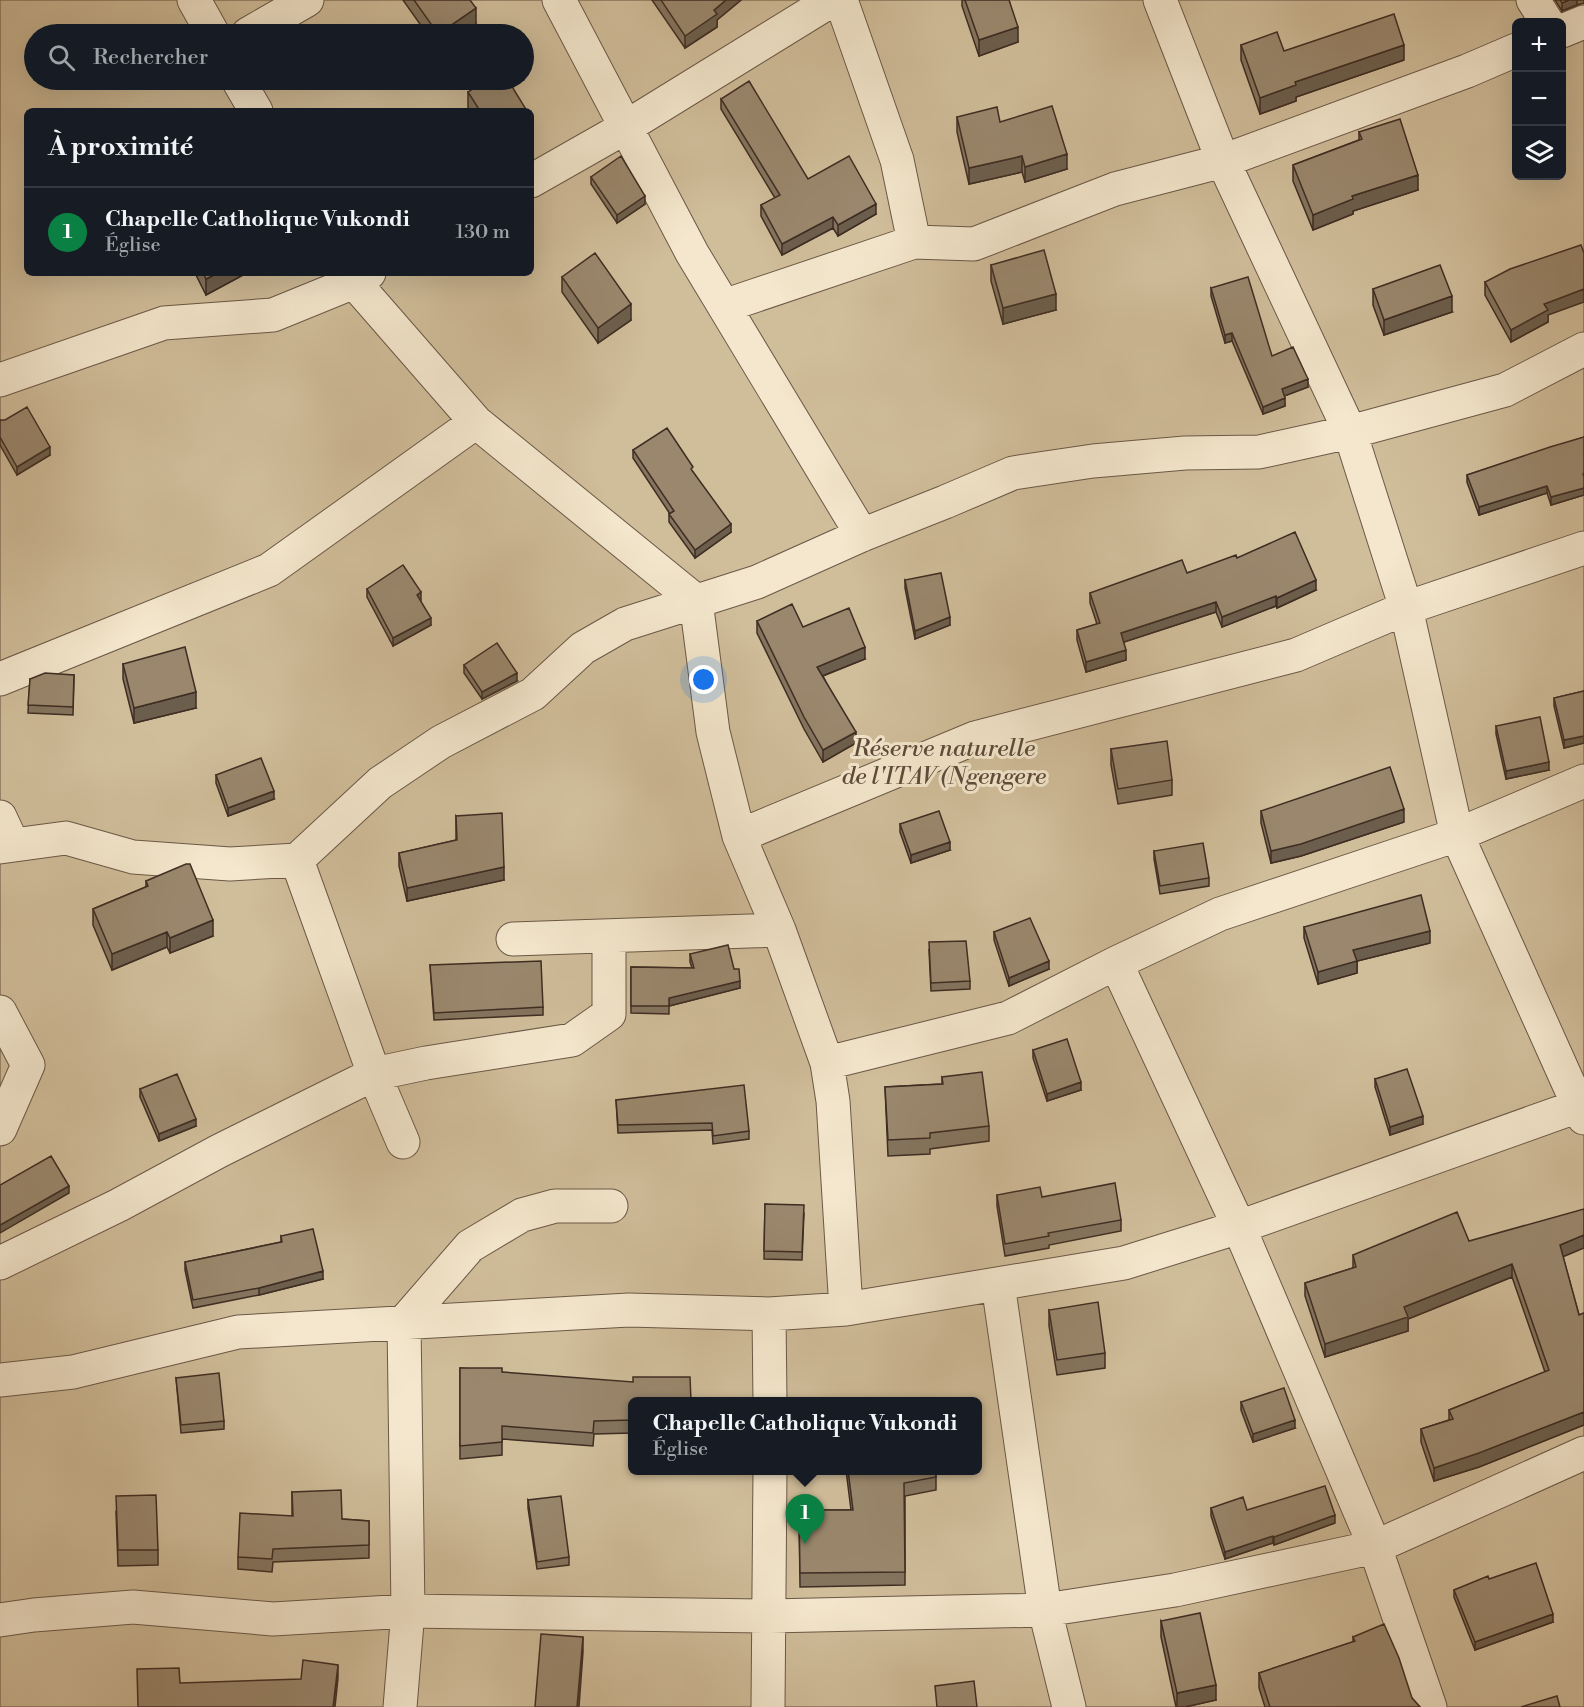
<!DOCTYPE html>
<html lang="fr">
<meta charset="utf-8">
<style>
body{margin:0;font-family:"Libre Bodoni",serif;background:#20242c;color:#f1f3f6}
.controls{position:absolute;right:18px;top:18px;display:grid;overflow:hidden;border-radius:9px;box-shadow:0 6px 24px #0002}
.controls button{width:54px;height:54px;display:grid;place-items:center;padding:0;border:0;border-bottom:2px solid #363941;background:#171b24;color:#f1f3f6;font:30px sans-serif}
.you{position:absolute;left:704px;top:680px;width:21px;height:21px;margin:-15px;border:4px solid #fff;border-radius:50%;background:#1a73e8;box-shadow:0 0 0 9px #1a73e833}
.badge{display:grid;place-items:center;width:39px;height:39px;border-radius:50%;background:#0b8043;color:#fff;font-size:20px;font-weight:700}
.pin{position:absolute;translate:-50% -50px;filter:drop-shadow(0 2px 3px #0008)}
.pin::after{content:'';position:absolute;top:32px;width:21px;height:18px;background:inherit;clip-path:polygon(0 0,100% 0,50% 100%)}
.popup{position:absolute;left:628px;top:1397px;width:354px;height:78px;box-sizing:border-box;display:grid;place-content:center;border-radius:9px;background:#171b24;filter:drop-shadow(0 2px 4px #0005);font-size:20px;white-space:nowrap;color:#9ea1a6}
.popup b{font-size:22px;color:#f1f3f6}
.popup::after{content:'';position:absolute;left:50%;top:100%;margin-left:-12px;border:12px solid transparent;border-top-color:#171b24}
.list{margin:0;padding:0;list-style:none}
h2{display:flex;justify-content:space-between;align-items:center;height:78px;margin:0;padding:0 24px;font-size:26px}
h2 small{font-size:20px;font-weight:400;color:#9ea1a6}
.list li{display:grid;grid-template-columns:39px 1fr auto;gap:18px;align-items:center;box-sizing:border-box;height:90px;padding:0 24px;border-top:2px solid #363941}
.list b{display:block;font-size:22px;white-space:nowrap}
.list p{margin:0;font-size:20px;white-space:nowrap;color:#9ea1a6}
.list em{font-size:20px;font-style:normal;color:#9ea1a6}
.icon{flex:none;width:33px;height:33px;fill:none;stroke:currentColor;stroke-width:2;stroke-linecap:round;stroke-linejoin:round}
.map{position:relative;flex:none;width:1584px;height:1707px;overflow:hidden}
.search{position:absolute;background:#171b24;box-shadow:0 6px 24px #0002;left:24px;top:24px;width:510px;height:66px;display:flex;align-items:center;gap:15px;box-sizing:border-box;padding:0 21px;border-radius:33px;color:#9ea1a6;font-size:22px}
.panel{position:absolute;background:#171b24;box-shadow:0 6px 24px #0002;left:24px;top:108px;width:510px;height:168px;border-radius:9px}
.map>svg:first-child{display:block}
.green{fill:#d0bd9a;stroke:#88755e;stroke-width:1.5;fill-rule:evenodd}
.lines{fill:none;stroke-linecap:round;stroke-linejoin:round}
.minor-casing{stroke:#6b5847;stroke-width:35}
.minor{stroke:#f4e7cd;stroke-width:33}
.wall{fill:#84745e;stroke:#3f2d23;stroke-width:1.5}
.shaded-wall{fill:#6c5e4c;stroke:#3f2d23;stroke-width:1.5}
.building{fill:#9a876d;stroke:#3f2d23;stroke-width:1.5}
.labels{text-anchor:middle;stroke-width:6;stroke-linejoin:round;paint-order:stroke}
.park-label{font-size:24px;font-style:italic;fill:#5c4a3b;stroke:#f4e7cd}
</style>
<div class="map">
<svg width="1584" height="1707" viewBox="0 0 1584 1707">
<rect width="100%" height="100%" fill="#eedab2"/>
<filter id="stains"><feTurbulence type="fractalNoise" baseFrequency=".00333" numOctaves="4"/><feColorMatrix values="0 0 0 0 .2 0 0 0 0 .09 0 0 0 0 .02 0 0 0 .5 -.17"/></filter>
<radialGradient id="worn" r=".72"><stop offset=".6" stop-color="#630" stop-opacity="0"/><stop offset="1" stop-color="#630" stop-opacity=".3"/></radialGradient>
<!-- green -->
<path class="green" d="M0,0H1584V1707H0ZM1516,22H1562V176H1516ZM34,34H524V80H34ZM27,111H531V273H27ZM632,1402H978V1470H632Z"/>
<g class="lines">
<!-- minor casing -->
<g class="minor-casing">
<path id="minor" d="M194,0L213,34
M559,0L692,253L862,535
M841,0L897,160L914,242
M1160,0L1223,161L1350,432L1406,608L1457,835L1584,1118
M1533,0L1547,22
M1562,31L1584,22
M248,34L307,0
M238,80L256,111
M531,181L626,127L832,0
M349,273L354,282L476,422L696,601L713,732L739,836L779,930L827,1063L833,1101L846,1309
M724,306L914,242L974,244L1115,189L1223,161L1467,71L1516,50
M0,380L164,323L273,315L354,282L369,273
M0,679L269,570L476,422
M0,817L13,845
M739,836L975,738L1296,655L1406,608L1584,548
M0,847L66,838L133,857L230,864L297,860L380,783L441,742L533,694L583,648L625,624L757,582L862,535L945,502L1013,473L1093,461L1185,453L1259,452L1350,432L1505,390L1584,349
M297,860L374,1074L403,1142
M513,939L779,930
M1116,963L1239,1227L1375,1547L1430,1707
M0,1012L28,1065L0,1129
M827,1063L1008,1018L1116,963L1220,914L1457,835L1584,781
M0,1263L119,1205L219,1151L374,1074L426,1063L572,1040L609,1014V937
M998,1284L1045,1610L1069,1707
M769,1314L770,1402
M0,1380L73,1372L238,1332L629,1310L769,1314L846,1309L1124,1263L1239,1227L1584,1104
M0,1620L34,1615L133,1607L273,1619L408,1611L770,1616L1045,1610L1175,1590L1375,1547L1584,1453
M400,1707L408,1611L404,1322L470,1246L522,1215L555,1206H611
M768,1707L770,1470"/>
</g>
<!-- minor -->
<use href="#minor" class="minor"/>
</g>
<!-- wall -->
<path class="wall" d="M403,0H470L476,24L461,34H427Z
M652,0H741L717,20V27L685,48Z
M962,0H1009L1018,42L979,56L962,6Z
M1555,0H1584V3L1577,5L1562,11Z
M1241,45L1284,51L1404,60L1296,97V101L1260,114L1241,60Z
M468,92L527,111H470L468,107Z
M721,99L808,179L876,214L838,236L833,228L782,255L761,216V205L775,198L721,109Z
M957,117L1000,122L1067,169L1025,182L1022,172L969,184L957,132Z
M1359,132L1418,190L1353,211V214L1313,230L1293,181V165L1359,140Z
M591,177L645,204L617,223L591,184Z
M991,265L1056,310L1003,324L991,281Z
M195,273H243V275L206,295Z
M562,277L631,320L598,343L562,292Z
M1485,282L1548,315V322L1511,342L1485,295Z
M1211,288L1272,356L1308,387L1284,396L1285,406L1263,414L1232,341L1225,343L1211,296Z
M1373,289L1452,312L1384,335L1373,305Z
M0,420L50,455L17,475L0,445Z
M1584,437V495L1551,505L1547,493L1479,515L1467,482V475Z
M633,450L693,472L731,532L695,558L669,522V514H670L633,458Z
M1237,558L1316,590L1277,608L1276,606L1222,627L1216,612L1124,642L1126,660L1086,672L1077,640V630L1097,624L1090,603V593L1187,573Z
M905,580L950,625L915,639L905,588Z
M367,589L421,600H420L431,625L393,646L367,597Z
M757,621L803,627L865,659L823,676L856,743L823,762L804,729L757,633Z
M123,664L196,708L134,723L123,679Z
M464,665L517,681L482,699L464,673Z
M74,675L73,715L28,713L30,679Z
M1584,691V743L1564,748L1554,706V698Z
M1496,726L1549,770L1506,779L1496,734Z
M1111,749L1172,780V795L1118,804L1111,765Z
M216,775L274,799L228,816L216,783Z
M1261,811L1404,822L1301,856L1271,863L1261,823Z
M456,816L504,880L407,901L399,866V853L456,840Z
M900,824L950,850L911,863L900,832Z
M1154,851L1209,878V886L1160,894L1154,859Z
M146,881L213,936L170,953L167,947L112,970L93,925V909L146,887Z
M1304,927L1430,943L1357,961V973L1318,984L1304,938Z
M994,932L1049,969L1009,986L994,940Z
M929,950L970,981V989L931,991Z
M690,954L734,969L740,988L669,1006V1014L631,1013V967L692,968L690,962Z
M430,965L543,1007V1015L434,1020Z
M1033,1050L1081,1090L1047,1101L1033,1058Z
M942,1077L989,1126V1141L930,1149V1154L888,1156L885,1087L942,1084Z
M1375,1079L1423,1124L1390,1135L1375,1087Z
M140,1089L196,1126L159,1141L140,1097Z
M616,1100L749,1131V1139L713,1144L712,1130L618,1133Z
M997,1195L1042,1197L1121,1220V1231L1049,1245V1248L1005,1256L997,1206Z
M765,1204L804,1213L802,1260L764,1259Z
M281,1236L323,1279L259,1295L193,1308L185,1270V1262L281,1242Z
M1469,1241L1563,1257L1579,1315L1584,1313V1425L1479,1467L1434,1481L1421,1442V1429L1449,1420V1410L1545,1372L1512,1277L1408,1319V1331L1325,1357L1305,1296V1283L1353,1268V1255Z
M1049,1310L1105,1353V1368L1057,1375L1049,1326Z
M460,1368L502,1372L633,1401V1433L594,1434L593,1446L502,1439V1455L460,1459Z
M176,1378L224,1421V1429L181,1433Z
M1241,1402L1295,1428L1253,1442L1241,1410Z
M846,1470H935L936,1477V1490L905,1496V1585L800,1587L799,1510H851Z
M292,1492L342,1519L369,1521V1558L273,1562L272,1572L238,1569V1557L292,1516Z
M528,1500L569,1557V1565L537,1569L528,1508Z
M1211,1508L1247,1510L1335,1523L1274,1545L1273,1543L1225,1559L1211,1516Z
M116,1512L158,1550V1565L118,1566Z
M1489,1579L1553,1622L1475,1650L1454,1597V1590Z
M1161,1621L1216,1700L1185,1707H1176L1161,1637Z
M1353,1637L1412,1698L1420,1707H1265L1259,1688V1673L1353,1642Z"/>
<!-- shaded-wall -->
<path class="shaded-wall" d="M726,0H741L717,20V27L685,48V36Z
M1569,0H1577V5L1562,11V3Z
M476,8V24L461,34H439Z
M1018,27V42L979,56V40Z
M1404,45V60L1296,97V101L1260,114V98L1295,82Z
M533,121V137L531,138V123Z
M1067,154V169L1025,182V167Z
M1022,156V172L969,184V168Z
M1418,175V190L1353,211V214L1313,230V215L1352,196Z
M645,196V204L617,223V215Z
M876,204V214L838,236V225Z
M833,217V228L782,255V244Z
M218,273H243V275L206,295V279Z
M1584,289V302L1548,315V322L1511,342V330L1544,304Z
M1056,294V310L1003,324V308Z
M1452,296V312L1384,335V320Z
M631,304V320L598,343V328Z
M1232,333V341L1225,343V335Z
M1308,379V387L1282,397V389Z
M1285,398V406L1263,414V407Z
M50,447V455L17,475V467Z
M1547,486V493L1479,515V507Z
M1584,488V495L1551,505V497Z
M731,524V532L695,558V550Z
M1316,580V590L1277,608V598Z
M421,592V600L417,603V595Z
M1276,596V606L1222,627V617Z
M1216,602V612L1121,643V633Z
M950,617V625L915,639V631Z
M431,618V625L393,646V638Z
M865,647V659L817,678V667Z
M1126,650V660L1086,672V662Z
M517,673V681L482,699V692Z
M196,692V708L134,723V708Z
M856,732V743L823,762V750Z
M1584,736V743L1564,748V740Z
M1549,762V770L1506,779V771Z
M274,791V799L228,816V808Z
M1404,809V822L1301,856L1271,863V851Z
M950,842V850L911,863V855Z
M504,867V880L407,901V888Z
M213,920V936L170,953V938Z
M1430,931V943L1357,961V973L1318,984V972L1353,950Z
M167,932V947L112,970V954Z
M1049,961V969L1009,986V978Z
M740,981V988L669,1006V998Z
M1081,1082V1090L1047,1101V1094Z
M1423,1116V1124L1390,1135V1127Z
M196,1119V1126L159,1141V1134Z
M69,1186V1193L0,1233V1225Z
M1584,1235V1248L1560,1258V1245Z
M1512,1264V1277L1408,1319V1331L1325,1357V1344L1404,1307Z
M323,1271V1279L259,1295V1288Z
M1584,1412V1425L1479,1467L1434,1481V1468Z
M1295,1420V1428L1253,1442V1434Z
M1335,1515V1523L1274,1545V1537Z
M1273,1536V1543L1225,1559V1552Z
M1553,1614V1622L1475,1650V1642Z
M583,1637V1652L579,1707H577Z
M338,1665V1678L335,1707H333Z
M1216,1685V1700L1185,1707H1177V1693Z"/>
<!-- building -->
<path class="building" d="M414,0H470L476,8L438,34Z
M661,0H726L714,10L717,14L685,36Z
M965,0H1009L1018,27L979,40Z
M1560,0H1569L1562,3Z
M1394,14L1404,45L1295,82L1296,85L1260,98L1241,45L1277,32L1284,51Z
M487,80H508L527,111H480L468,92Z
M749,81L808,179L849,156L876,204L838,225L833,217L782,244L761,205L780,195L721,99Z
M1052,106L1067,154L1025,167L1022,156L969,168L957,117L997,107L1000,122Z
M1400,119L1418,175L1352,196L1353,199L1313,215L1293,165L1362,139L1359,132Z
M621,156L645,196L617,215L591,177Z
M1581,245L1584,253V289L1544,304L1548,310L1511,330L1485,282L1510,269Z
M1044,250L1056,294L1003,308L991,265Z
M595,253L631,304L598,328L562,277Z
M1440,265L1452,296L1384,320L1373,289Z
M203,273H218L206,279Z
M1248,277L1272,356L1293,347L1308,379L1282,389L1285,398L1263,407L1232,333L1225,335L1211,288Z
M27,407L50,447L17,467L0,437V420H5Z
M667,428L693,467L691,469L731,524L695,550L669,514L674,511L633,450Z
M1584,437V473L1583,474L1584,477V488L1551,497L1547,486L1479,507L1467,475L1550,447Z
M1295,532L1316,580L1277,598L1276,596L1222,617L1216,602L1121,633L1126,650L1086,662L1077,630L1100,623L1090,593L1182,560L1187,573L1236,555L1237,558Z
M403,565L421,592L417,595L431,618L393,638L367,589Z
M941,573L950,617L915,631L905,580Z
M792,604L803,627L849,608L865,647L817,667L856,732L823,750L804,717L757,621Z
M497,643L517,673L482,692L464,665Z
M185,647L196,692L134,708L123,664Z
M45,673L74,675L73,707L28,705L30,679Z
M1584,691V736L1564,740L1554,698Z
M1540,717L1549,762L1506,771L1496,726Z
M1167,741L1172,780L1118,789L1111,749Z
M261,758L274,791L228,808L216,775Z
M1390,767L1404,809L1301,844L1271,851L1261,811Z
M939,811L950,842L911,855L900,824Z
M502,813L504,867L407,888L399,853L457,840L456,816Z
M1203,843L1209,878L1160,886L1154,851Z
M186,864H190L213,920L170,938L167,932L112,954L93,909L148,886L146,881Z
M1421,895L1430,931L1353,950L1357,961L1318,972L1304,927Z
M1030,918L1049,961L1009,978L994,932Z
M966,941L970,981L931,983L929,942Z
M728,945L734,969H739L740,981L669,998V1006H631V967L694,968L690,954Z
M541,961L543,1007L434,1013L430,965Z
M1067,1039L1081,1082L1047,1094L1033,1050Z
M1407,1069L1423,1116L1390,1127L1375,1079Z
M982,1072L989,1126L930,1133V1138L888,1140L885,1087L943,1084L942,1077Z
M177,1074L196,1119L159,1134L140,1089Z
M744,1085L749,1131L713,1136L712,1123L618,1125L616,1100Z
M51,1156L69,1186L0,1225V1185Z
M1115,1183L1121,1220L1048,1233L1049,1236L1005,1244L997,1195L1040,1187L1042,1197Z
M765,1204L804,1205L802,1252L764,1251Z
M1584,1209V1235L1560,1245L1579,1315L1584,1313V1412L1479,1453L1434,1468L1421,1429L1453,1419L1449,1410L1549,1370L1512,1264L1404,1307L1408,1317L1325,1344L1305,1283L1356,1267L1353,1255L1457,1212L1469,1241Z
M313,1229L323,1271L259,1288L193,1300L185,1262L282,1242L281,1236Z
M1098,1302L1105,1353L1057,1360L1049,1310Z
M460,1368H502V1372L633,1382V1377H690L691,1401H633V1420L594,1421L593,1433L502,1426V1442L460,1446Z
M219,1373L224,1421L181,1425L176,1378Z
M1284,1388L1295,1420L1253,1434L1241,1402Z
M848,1470H935L936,1477L904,1483L905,1572L800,1573L799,1510H853Z
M1325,1486L1335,1515L1274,1537L1273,1536L1225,1552L1211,1508L1243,1497L1247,1510Z
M341,1490L342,1519L369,1521V1545L273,1549L272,1559L238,1557L240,1513L293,1516L292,1492Z
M156,1495L158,1550H118L116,1496Z
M561,1496L569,1557L537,1562L528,1500Z
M1536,1563L1553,1614L1475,1642L1454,1590L1488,1576L1489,1579Z
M1200,1613L1216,1685L1177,1693L1161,1621Z
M1384,1624L1399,1658L1412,1698L1420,1707H1270L1259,1673L1355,1641L1353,1637Z
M541,1634L583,1637L577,1707H535Z
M303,1660L338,1665L333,1707H138L137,1669L179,1668L180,1683L301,1679Z
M974,1681L977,1707H937L935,1686Z
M1557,1696L1560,1707H1521Z"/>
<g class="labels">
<!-- park labels -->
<g class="park-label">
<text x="944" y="756">Réserve naturelle<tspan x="944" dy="28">de l'ITAV (Ngengere</tspan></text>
</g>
</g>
<rect width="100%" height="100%" filter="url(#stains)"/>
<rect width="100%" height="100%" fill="url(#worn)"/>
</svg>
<div class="controls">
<button>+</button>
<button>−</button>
<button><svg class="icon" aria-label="layers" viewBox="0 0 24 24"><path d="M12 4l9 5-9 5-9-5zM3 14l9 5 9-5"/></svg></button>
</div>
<div class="you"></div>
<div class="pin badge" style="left:805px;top:1544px">1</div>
<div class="popup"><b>Chapelle Catholique Vukondi</b>Église</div>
<div class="search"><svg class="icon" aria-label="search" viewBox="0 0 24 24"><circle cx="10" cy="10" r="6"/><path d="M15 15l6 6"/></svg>Rechercher</div>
<section class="panel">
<h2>À proximité<small></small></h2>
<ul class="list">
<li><span class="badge">1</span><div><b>Chapelle Catholique Vukondi</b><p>Église</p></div><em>130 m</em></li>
</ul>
</section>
</div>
